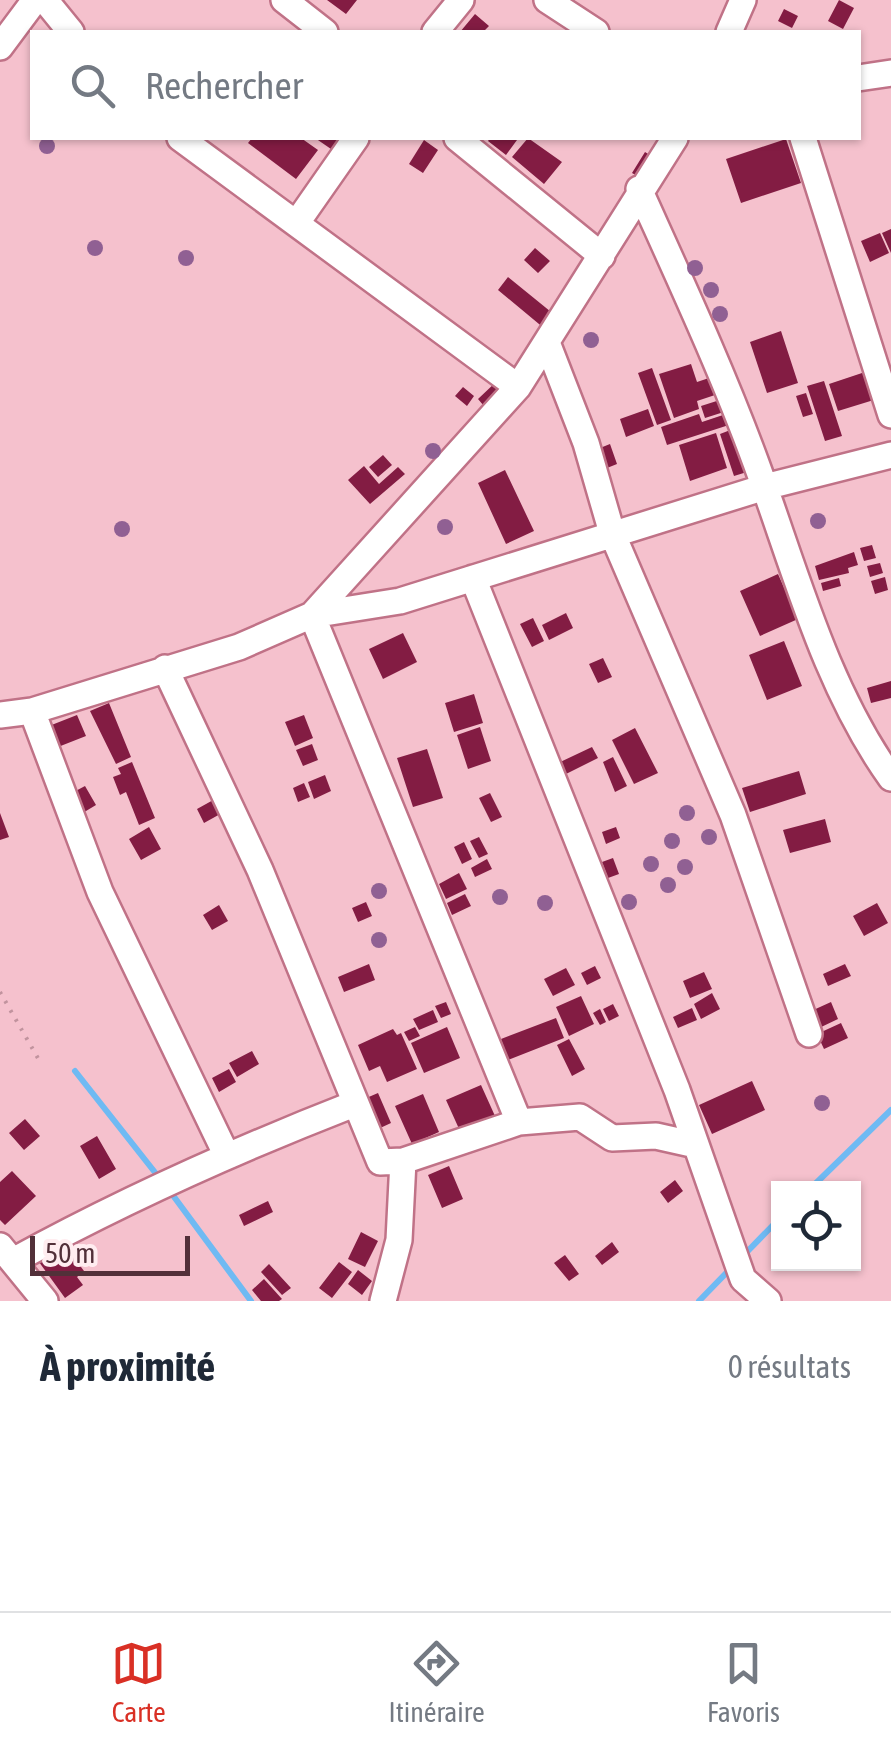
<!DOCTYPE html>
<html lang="fr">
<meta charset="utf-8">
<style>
body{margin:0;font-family:"Asap Condensed",sans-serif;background:#f6f6f7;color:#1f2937}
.controls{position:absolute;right:30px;bottom:30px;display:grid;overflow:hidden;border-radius:0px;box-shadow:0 2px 8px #0004}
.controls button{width:90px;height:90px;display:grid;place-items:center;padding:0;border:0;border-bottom:2px solid #e0e1e3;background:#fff;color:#1f2937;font:50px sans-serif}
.scale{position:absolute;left:30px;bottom:25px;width:160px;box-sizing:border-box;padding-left:10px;border:5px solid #523039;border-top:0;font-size:28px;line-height:35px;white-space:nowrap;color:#523039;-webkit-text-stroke:8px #ffedf0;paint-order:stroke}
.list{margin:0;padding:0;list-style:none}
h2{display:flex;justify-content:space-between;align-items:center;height:130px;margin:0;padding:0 40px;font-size:42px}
h2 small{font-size:32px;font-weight:400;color:#747a83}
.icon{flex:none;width:55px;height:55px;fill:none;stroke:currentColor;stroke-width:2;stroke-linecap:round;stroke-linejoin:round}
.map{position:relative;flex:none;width:891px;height:1301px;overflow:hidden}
.search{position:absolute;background:#fff;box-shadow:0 2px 8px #0004;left:30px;right:30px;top:30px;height:110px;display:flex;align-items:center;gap:25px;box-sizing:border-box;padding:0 35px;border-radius:0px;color:#747a83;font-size:38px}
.sheet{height:310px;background:#fff}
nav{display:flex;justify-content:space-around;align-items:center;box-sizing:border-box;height:140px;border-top:2px solid #e0e1e3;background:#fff;font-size:28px;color:#747a83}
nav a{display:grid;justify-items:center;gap:5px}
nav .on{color:#d93025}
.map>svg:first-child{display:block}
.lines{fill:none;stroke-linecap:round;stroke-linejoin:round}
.stream{stroke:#6fbaf3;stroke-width:6}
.building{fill:#831c43}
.minor-casing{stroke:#c07287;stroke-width:30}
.path{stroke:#c1939e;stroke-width:4;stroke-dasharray:2.5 8;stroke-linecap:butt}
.minor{stroke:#fff;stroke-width:25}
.tree{fill:#906093}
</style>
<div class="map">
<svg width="891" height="1301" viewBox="0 0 891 1301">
<rect width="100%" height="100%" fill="#f5c1cd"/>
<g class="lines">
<!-- stream -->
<path class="stream" d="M75,1071L161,1180
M811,1188L891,1110
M169,1190L251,1301
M742,1257L778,1220
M699,1301L733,1266"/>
</g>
<!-- building -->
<path class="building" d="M327,0H357L346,14Z
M839,0L854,8L843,29L828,21Z
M784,9L798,16L792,28L778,21Z
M475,14L489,26L483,32H460Z
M252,138H301L318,150L296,179L248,143Z
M315,138H335L338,140L331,149Z
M490,138H513L517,140L506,155L488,141Z
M528,138L562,162L544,184L512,157Z
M786,139L801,183L741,203L726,159Z
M424,140L438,150L423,173L409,164Z
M645,152L653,157L641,178L632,173Z
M891,229V253L882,233Z
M880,233L889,253L870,262L861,241Z
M535,248L550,261L538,273L524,260Z
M508,277L556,316L545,329L498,290Z
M781,331L798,383L767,393L750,342Z
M691,364L697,382L709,378L715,395L697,401L699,409L674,418L659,374Z
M652,368L671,420L657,425L638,373Z
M868,371L877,399L838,411L829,384Z
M497,381L509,393L489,412L478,399Z
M824,381L842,436L825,441L807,386Z
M463,387L474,396L467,406L455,396Z
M806,393L813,414L803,417L796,396Z
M723,399L727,411L705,418L701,406Z
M648,409L654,426L626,437L620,419Z
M729,413L732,424L667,445L661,427L699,414L702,422Z
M733,429L747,472L734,476L720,434Z
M716,433L727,468L690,481L679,445Z
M610,444L617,464L602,470L595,450Z
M383,455L392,465L378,477L369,467Z
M364,466L379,484L398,467L405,474L370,504L348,480Z
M505,470L534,531L506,544L478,483Z
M872,545L876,558L864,561L860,548Z
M854,552L858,565L848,568L849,573L819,580L815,566Z
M880,563L883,573L870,577L867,566Z
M778,574L798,619L760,636L740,591Z
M885,577L888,590L875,594L871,581Z
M839,578L841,586L823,591L821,583Z
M566,613L573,628L549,640L542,625Z
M533,618L544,641L532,647L520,624Z
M403,633L417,662L383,679L369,649Z
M784,641L802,686L767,700L749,655Z
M603,658L612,677L598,683L589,664Z
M891,681V698L871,703L867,688Z
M474,694L483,723L454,732L445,703Z
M109,703L131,757L116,764L90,711Z
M77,715L86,736L58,747L49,726Z
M304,715L313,738L295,746L285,722Z
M480,727L491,761L468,769L457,735Z
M635,728L658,773L634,784L612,740Z
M312,744L318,760L303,766L296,750Z
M592,747L598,758L562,776L556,764Z
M427,749L443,798L413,807L397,758Z
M613,757L627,786L615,792L603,762Z
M132,762L155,818L139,825L126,792L120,795L113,777L121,774L118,768Z
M799,771L806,794L750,812L742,788Z
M325,775L331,791L314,799L308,782Z
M304,783L310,797L298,802L293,788Z
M85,786L96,805L81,814L70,794Z
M490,793L502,817L491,822L479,798Z
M215,799L222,813L204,823L197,809Z
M0,813L9,837L0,840Z
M825,819L831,842L790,853L783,830Z
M149,827L161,849L141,860L129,839Z
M616,827L620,838L606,844L602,832Z
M479,837L488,854L479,858L470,841Z
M464,842L472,859L462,864L454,847Z
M613,858L619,874L608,878L602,862Z
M487,859L492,869L475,877L471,868Z
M459,873L467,889L446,899L439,884Z
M465,894L471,906L452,915L447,903Z
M366,902L372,916L358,922L352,908Z
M877,903L888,923L864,936L853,916Z
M219,905L228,921L212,930L203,915Z
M369,964L375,980L344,992L338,977Z
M845,964L851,976L828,986L823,974Z
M595,966L601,978L587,985L581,973Z
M566,968L575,985L553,996L544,979Z
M704,972L712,989L690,998L683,981Z
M712,993L720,1009L701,1019L694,1004Z
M581,996L594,1024L569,1036L556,1007Z
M446,1002L451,1014L441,1018L435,1006Z
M831,1002L838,1019L817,1029L809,1012Z
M613,1004L619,1016L609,1021L603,1009Z
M692,1008L697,1020L678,1028L673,1017Z
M600,1009L606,1022L600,1025L593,1013Z
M433,1010L438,1022L419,1030L413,1019Z
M556,1018L564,1038L508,1060L501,1039Z
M841,1023L848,1038L824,1049L817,1034Z
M415,1027L420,1036L409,1041L404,1032Z
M447,1027L460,1058L424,1073L411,1043Z
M393,1029L397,1035L401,1033L417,1069L387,1082L380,1066L369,1071L358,1045Z
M569,1039L585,1069L572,1076L557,1045Z
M252,1051L259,1064L237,1077L229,1063Z
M229,1069L236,1082L219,1092L212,1078Z
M752,1081L765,1110L712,1134L699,1105Z
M481,1085L495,1116L460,1131L446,1100Z
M378,1093L391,1123L378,1129L364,1099Z
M423,1094L439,1132L412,1144L395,1106Z
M25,1119L40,1136L24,1150L9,1133Z
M97,1136L116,1169L99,1179L80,1146Z
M449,1166L463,1199L442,1208L428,1175Z
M12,1171L36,1196L5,1225L0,1220V1182Z
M675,1180L683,1191L668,1203L660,1192Z
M268,1201L273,1212L244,1226L239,1215Z
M361,1232L378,1241L365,1267L348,1259Z
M612,1242L619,1252L602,1265L595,1256Z
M57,1249L63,1257L70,1252L84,1271L77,1277L83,1285L65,1298L39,1262Z
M565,1255L579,1274L569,1281L554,1263Z
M339,1262L352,1272L332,1298L319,1288Z
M269,1264L291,1288L282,1295L261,1272Z
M358,1270L372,1281L362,1295L348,1284Z
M264,1279L282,1299L279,1301H261L252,1290Z"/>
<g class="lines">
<!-- minor casing -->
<g class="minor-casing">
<path id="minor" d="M45,0L71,32
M284,0L325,32
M547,0L596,32
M435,32L461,0
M729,32L743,0
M0,47L35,0
M858,78L891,73
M180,138L518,387
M457,138L602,256
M803,138L891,415
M639,189C680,280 722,370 756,463C795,569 825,686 891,778
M298,221L356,138
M548,345L586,443L612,533L733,815L809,1034
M473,578L677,1090L743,1279L768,1301
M312,615L518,387L675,138
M312,615L519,1122
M165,668L260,870L380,1162L403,1161L519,1122L580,1117L612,1138L656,1136L696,1145
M32,711L100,892L226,1154
M0,715L32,711L239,647L312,615L400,601L765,487L891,455
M0,1246L45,1301
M13,1261C124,1200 236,1150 354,1104
M383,1301L399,1240L403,1161"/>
</g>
<!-- path -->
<path class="path" d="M0,992L39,1060"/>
<!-- minor -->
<use href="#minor" class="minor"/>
</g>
<!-- trees -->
<g class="tree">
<circle cx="47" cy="146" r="8"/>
<circle cx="95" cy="248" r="8"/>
<circle cx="186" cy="258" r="8"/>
<circle cx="695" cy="268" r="8"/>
<circle cx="711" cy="290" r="8"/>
<circle cx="720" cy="314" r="8"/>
<circle cx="591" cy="340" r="8"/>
<circle cx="433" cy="451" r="8"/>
<circle cx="818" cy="521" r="8"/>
<circle cx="445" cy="527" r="8"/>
<circle cx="122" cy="529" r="8"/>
<circle cx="687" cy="813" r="8"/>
<circle cx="709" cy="837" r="8"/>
<circle cx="672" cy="841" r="8"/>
<circle cx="651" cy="864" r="8"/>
<circle cx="685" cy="867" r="8"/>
<circle cx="668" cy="885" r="8"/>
<circle cx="379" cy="891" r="8"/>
<circle cx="500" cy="897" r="8"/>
<circle cx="629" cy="902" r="8"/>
<circle cx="545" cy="903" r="8"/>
<circle cx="379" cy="940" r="8"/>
<circle cx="822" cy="1103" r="8"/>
</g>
</svg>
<div class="controls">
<button><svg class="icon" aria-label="locate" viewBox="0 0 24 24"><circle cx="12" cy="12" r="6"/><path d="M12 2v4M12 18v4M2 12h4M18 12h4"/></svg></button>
</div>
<div class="scale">50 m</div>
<div class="search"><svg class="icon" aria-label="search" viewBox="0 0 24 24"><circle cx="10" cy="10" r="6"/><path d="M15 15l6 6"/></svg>Rechercher</div>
</div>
<section class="sheet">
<h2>À proximité<small>0 résultats</small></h2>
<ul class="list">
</ul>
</section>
<nav>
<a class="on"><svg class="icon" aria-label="map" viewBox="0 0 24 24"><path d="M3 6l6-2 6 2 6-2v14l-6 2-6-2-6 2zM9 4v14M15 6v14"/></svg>Carte</a>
<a><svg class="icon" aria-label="directions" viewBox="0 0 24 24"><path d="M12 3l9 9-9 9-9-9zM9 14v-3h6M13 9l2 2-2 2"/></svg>Itinéraire</a>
<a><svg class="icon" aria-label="saved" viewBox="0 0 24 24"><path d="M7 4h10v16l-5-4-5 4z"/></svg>Favoris</a>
</nav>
